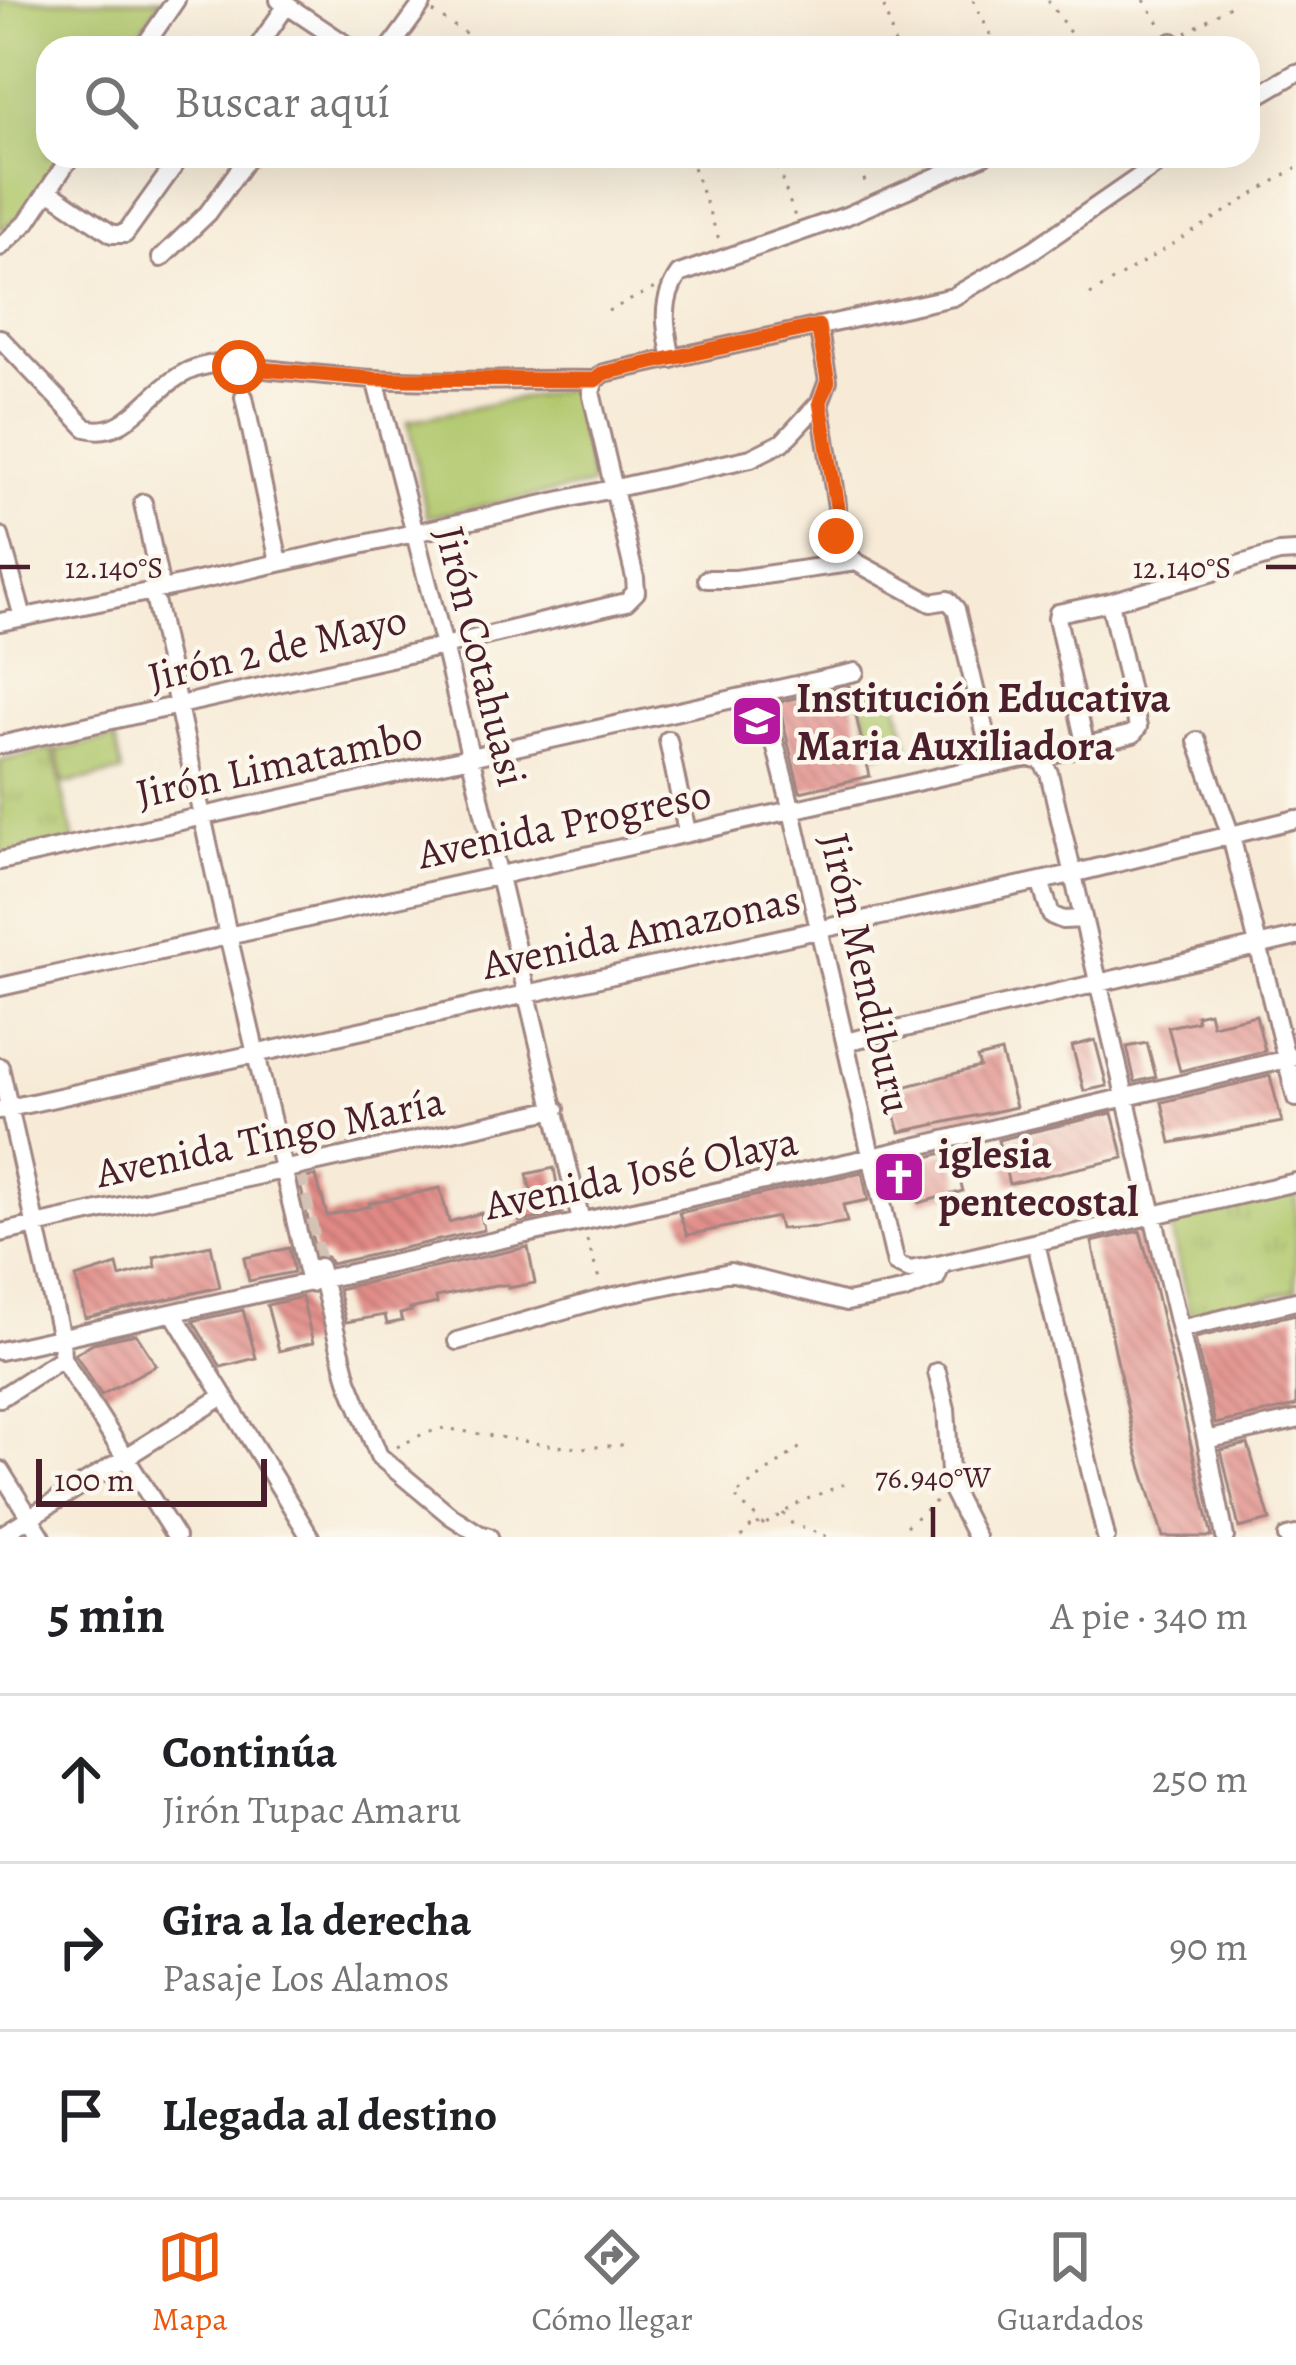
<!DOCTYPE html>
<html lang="es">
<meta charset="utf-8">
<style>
body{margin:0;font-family:Alegreya,serif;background:#f2f2f2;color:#202124}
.scale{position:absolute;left:36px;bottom:30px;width:231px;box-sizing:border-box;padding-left:12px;border:6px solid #4a1f2b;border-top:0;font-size:33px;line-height:42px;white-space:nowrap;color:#4a1f2b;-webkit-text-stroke:9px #fbf7ec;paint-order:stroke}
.stop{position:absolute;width:36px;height:36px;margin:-27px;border:9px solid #ea580c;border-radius:50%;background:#fff}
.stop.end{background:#ea580c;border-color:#fff;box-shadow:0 3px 12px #0008}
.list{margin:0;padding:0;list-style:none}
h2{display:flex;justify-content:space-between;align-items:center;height:156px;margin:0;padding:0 48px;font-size:51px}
h2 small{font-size:39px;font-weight:400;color:#757577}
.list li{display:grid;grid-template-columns:78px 1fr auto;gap:36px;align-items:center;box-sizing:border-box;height:168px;padding:0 48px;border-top:3px solid #e0e0e0}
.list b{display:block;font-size:45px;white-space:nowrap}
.list p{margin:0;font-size:39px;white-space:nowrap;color:#757577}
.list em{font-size:39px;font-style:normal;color:#757577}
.icon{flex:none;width:66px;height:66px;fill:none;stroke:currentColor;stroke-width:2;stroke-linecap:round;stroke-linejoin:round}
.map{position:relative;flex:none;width:1296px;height:1537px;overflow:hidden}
.search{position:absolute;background:#fff;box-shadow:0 12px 48px #0002;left:36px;right:36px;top:36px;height:132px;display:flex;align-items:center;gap:30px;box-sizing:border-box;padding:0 42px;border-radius:36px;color:#757577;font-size:45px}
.sheet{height:660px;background:#fff}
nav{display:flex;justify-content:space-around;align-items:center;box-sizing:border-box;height:168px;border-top:3px solid #e0e0e0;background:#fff;font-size:33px;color:#757577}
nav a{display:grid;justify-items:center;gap:6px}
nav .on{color:#ea580c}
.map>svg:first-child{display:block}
.green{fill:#b0c76c;stroke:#7d734c;stroke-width:3}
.park{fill:url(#park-tufts);stroke:#7d734c;stroke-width:3}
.building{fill:url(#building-back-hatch)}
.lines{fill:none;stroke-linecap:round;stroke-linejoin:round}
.minor-tunnel{stroke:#d4c2b5;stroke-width:16;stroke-dasharray:16 8;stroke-linecap:butt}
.minor-casing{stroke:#a08581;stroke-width:22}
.path{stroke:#a08581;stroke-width:3;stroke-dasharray:3 9;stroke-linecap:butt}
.minor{stroke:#fff;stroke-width:16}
.route{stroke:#ea580c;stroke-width:15}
.ticks{fill:none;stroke:#4a1f2b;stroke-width:4.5}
.labels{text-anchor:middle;stroke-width:9;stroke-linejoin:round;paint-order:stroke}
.street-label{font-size:42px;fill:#4a1f2b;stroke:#fbf7ec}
.poi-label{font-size:42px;font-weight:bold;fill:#4a1f2b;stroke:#fbf7ec;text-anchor:start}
.ticks-label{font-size:30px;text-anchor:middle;fill:#4a1f2b;stroke:#fbf7ec;stroke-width:9;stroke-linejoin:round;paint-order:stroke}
</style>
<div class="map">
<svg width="1296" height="1537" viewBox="0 0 1296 1537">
<defs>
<pattern id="park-tufts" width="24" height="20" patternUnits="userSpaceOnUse" patternTransform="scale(3)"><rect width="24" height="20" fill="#b0c76c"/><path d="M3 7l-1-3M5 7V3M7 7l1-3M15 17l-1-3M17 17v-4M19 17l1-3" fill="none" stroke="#99aa5e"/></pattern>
<pattern id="building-back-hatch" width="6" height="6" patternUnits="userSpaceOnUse" patternTransform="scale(3)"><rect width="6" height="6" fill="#e18a86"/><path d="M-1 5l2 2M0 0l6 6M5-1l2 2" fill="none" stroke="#b8706e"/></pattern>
</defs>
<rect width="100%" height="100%" fill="#fbf7ec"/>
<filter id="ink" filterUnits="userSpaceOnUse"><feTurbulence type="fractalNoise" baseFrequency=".00833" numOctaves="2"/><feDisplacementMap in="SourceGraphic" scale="24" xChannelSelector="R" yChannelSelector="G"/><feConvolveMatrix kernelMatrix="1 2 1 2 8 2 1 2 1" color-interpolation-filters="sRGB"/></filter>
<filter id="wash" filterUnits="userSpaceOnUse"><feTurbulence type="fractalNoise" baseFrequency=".004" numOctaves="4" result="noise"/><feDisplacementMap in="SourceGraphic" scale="48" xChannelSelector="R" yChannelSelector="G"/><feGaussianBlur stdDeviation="2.7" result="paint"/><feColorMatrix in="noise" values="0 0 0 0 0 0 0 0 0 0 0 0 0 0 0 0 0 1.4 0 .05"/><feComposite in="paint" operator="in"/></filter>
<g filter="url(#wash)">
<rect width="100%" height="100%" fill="#f7ebd7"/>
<!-- green -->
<path class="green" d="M0,0H161L130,48H48V156H62L22,215L0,230Z
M572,388L592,485L427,517L408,421Z
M892,685L909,746L875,755L859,694Z
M115,738L122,772L64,784L57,750Z"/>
<!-- park -->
<path class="park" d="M53,749L74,842L0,859V761Z
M1296,1192V1290L1190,1316L1170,1223Z"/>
<g id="blocks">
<!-- building -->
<path class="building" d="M849,686L870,776L800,792L778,702Z
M1209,1012L1212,1025L1256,1015L1265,1051L1180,1071L1168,1027L1197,1021L1196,1015Z
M1095,1040L1107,1086L1084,1091L1072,1046Z
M1147,1043L1156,1077L1135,1082L1127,1047Z
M1001,1052L1016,1107L900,1132L888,1091L980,1067L977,1058Z
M1270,1076L1282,1122L1171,1143L1162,1102Z
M1112,1113L1124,1158L1009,1184L998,1140Z
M952,1151L963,1191L919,1203L907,1162Z
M554,1168L562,1213L520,1222L514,1200L532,1196L527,1174Z
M862,1172L868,1200L843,1205L847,1222L818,1227L780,1229L777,1217L687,1235L679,1213Z
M316,1176L327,1216L370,1206L369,1203L440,1188L449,1222L481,1213L484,1230L331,1264L327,1257L316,1255L299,1179Z
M1140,1231L1151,1270L1212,1537H1163L1136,1449L1092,1242Z
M211,1245L220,1287L85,1318L76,1278L117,1265L120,1277L156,1267L154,1257Z
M528,1247L535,1283L508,1288V1285H496L436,1297L437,1303L410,1309L411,1311L400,1314L402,1321L387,1324L385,1315L346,1322L338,1289Z
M289,1248L294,1272L249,1281L244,1258Z
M302,1297L313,1343L279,1351L267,1305Z
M243,1310L256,1358L221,1367L193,1321Z
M1296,1314V1406L1215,1424L1195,1338Z
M136,1334L156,1365L101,1395L75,1354L93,1343Z
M1248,1444L1270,1520L1239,1528L1221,1450Z"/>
</g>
</g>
<g filter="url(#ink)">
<use href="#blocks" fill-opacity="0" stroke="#a08581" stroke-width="3"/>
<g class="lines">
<!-- minor-tunnel -->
<path class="minor-tunnel" d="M298,1173L319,1267"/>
<!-- minor casing -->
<g class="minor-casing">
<path id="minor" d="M279,0L351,48
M143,48L176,0
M257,48L287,5
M390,48L422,4V0
M1164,48L1172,42
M1248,101L1296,73
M153,156L173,168
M49,191L112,234H125L181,156
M0,247L27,222L71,156
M161,258L208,213L249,156
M818,326L828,381L820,402L837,507L836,536L843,550L856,562L931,603L948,600L956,609L993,765
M0,338L86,428C138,442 155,365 219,364C231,364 244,367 256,368C295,372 335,377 375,379C448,383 522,379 595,380L604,373L953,297L1033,250L1169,156
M672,359C665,327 660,301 679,274L846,216L983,156
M375,379L444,646L581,1221
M244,397L279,562
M143,503L161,589
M0,536L23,617
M707,579H736L856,562
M153,591L228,935L310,1283
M0,622L153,591L751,458L783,442L820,402
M762,692L792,811L896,1264L910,1270L942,1264L1296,1182
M668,740L687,832
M1197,741L1231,836L1296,1098
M0,745L444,646L626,602L636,592L635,578L591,392L595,380
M1086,747L1057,618L1058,613L1110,602L1279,553L1296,552
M1041,760L1049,773L1206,1440L1225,1537
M0,861L855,672
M1040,881L1051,915L1063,920L1083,919
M0,987L1028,757L1041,760L1052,754L1133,734L1138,727L1110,602
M845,1042L1296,937
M0,1067L61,1338L62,1358L176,1537
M0,1110L1072,874L1296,819
M0,1233L556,1109
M1036,1243L1106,1537
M319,1267L348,1380L379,1456L451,1516L479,1534L489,1537
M173,1313L310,1537
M1180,1329L1296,1301
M457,1341L605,1298L730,1272L847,1302L902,1291L936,1278L942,1264
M0,1351L872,1157L1296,1057
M937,1372L946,1409L951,1488L976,1537
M0,1398L62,1358
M1206,1440L1296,1420
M0,1470L42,1537
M0,1536L222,1397
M1287,1537L1296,1535"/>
</g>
<!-- path -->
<path class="path" d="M973,0L997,48
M1048,0L1080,48
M1144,0L1163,29
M884,7L896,48
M433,12L488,48
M1186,33L1236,2
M817,40L820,48
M689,156L721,245
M774,156L795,217
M856,156L867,188
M1090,295L1296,168
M608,311L655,288
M587,1240L600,1282
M397,1447L423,1434L444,1428L547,1445L579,1448L624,1445
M783,1513L789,1522L828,1537
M764,1525L734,1496L806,1443
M906,1526L936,1501
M741,1537L756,1521L761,1527L800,1502L844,1484"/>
<!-- minor -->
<use href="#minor" class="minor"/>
</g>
</g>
<g class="lines" filter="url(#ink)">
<!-- route -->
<path class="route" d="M239,367L375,379L595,380L604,373L818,326L828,381L820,402L837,507L836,536"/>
</g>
<!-- ticks -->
<path class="ticks" d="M0,567H30M1266,567H1296M933,1507V1537"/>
<!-- icons -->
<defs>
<g id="school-square" transform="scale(2.7)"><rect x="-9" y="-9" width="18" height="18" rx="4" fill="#b5179e" stroke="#fbf7ec"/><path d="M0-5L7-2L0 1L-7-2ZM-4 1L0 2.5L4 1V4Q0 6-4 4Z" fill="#fff"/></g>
<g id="church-square" transform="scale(2.7)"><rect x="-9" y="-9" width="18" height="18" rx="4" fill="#b5179e" stroke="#fbf7ec"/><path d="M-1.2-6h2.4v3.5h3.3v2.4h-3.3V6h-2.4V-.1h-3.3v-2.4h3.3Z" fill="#fff"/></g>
</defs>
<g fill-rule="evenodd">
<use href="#school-square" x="757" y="721"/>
<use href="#church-square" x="899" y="1177"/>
</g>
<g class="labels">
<!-- street labels -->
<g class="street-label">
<text transform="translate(277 647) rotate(-13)" y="15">Jirón 2 de Mayo</text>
<text transform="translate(482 656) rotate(76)" y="15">Jirón Cotahuasi</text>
<text transform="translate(279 763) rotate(-12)" y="15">Jirón Limatambo</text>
<text transform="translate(564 823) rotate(-12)" y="15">Avenida Progreso</text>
<text transform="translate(641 931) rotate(-12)" y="15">Avenida Amazonas</text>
<text transform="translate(867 973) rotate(77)" y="15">Jirón Mendiburu</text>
<text transform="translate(270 1136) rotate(-12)" y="15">Avenida Tingo María</text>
<text transform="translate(641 1172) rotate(-12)" y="15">Avenida José Olaya</text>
</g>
<!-- poi labels -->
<g class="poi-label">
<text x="796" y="712">Institución Educativa<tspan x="796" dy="48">Maria Auxiliadora</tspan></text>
<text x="938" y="1168">iglesia<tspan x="938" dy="48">pentecostal</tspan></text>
</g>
</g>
<g class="ticks-label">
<text x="114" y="578">12.140°S</text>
<text x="1182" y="578">12.140°S</text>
<text x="933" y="1488">76.940°W</text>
</g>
</svg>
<div class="scale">100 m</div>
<div class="stop" style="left:239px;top:367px"></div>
<div class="stop end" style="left:836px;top:536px"></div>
<div class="search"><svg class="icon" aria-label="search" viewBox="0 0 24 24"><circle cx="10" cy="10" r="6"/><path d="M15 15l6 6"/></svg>Buscar aquí</div>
</div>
<section class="sheet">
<h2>5 min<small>A pie · 340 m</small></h2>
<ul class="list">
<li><svg class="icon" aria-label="ahead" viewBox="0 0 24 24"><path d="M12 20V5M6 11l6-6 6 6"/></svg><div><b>Continúa</b><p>Jirón Tupac Amaru</p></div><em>250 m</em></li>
<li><svg class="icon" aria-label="right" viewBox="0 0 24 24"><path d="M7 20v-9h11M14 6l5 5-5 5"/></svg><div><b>Gira a la derecha</b><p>Pasaje Los Alamos</p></div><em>90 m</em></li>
<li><svg class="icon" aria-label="arrive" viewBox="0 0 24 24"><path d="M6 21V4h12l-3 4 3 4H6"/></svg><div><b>Llegada al destino</b></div></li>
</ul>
</section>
<nav>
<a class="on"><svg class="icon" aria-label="map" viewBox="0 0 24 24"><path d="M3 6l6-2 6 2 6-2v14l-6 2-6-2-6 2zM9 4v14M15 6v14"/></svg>Mapa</a>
<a><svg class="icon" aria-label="directions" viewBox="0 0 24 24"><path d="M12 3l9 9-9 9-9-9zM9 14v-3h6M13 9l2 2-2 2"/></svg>Cómo llegar</a>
<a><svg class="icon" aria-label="saved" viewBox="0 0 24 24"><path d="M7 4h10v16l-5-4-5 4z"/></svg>Guardados</a>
</nav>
